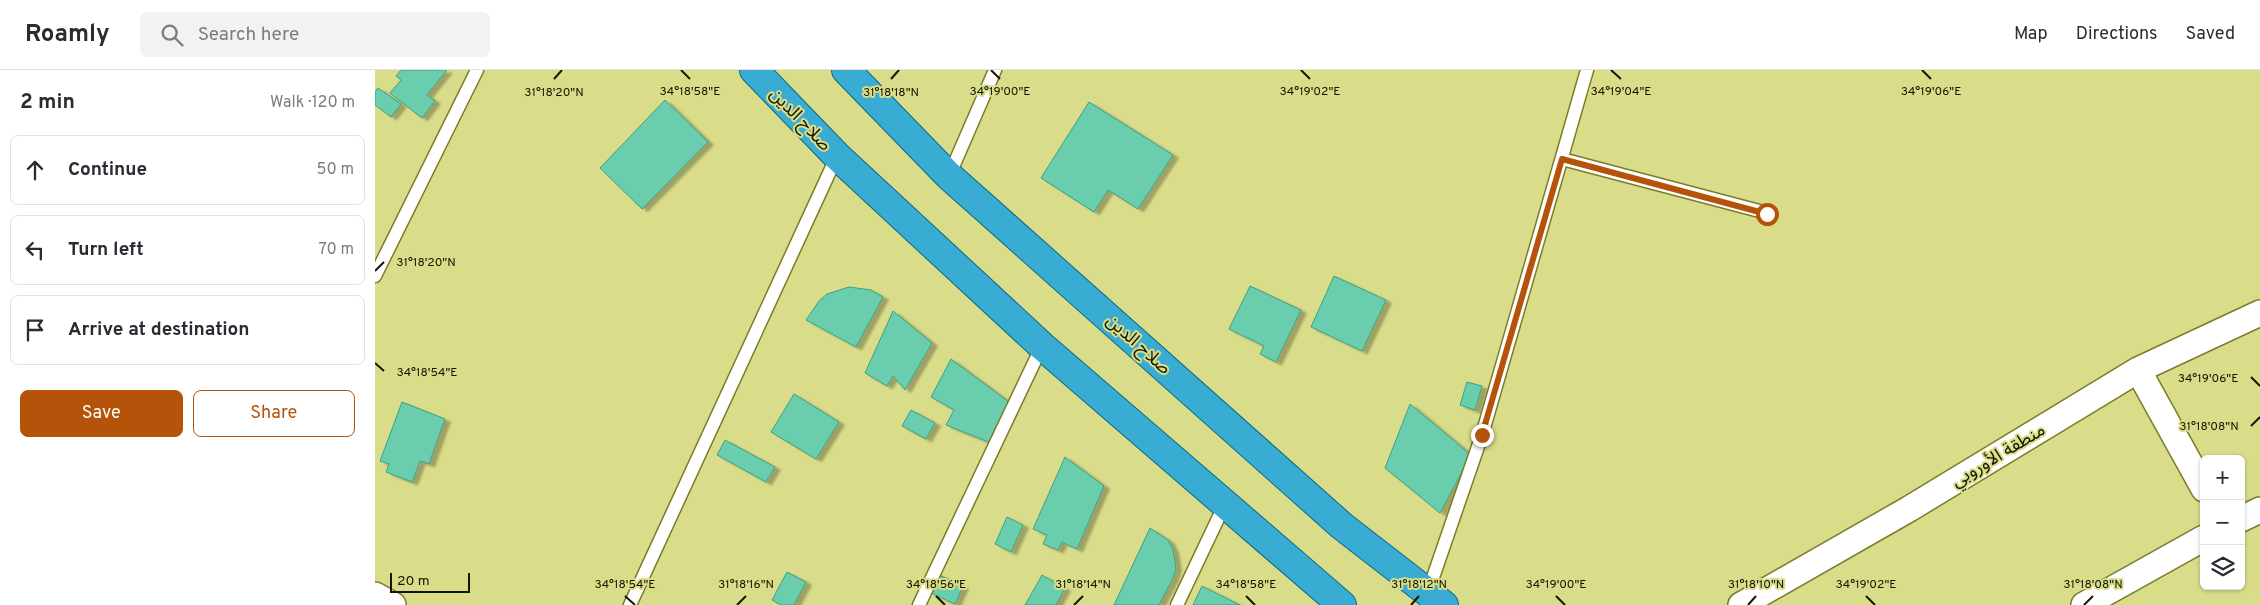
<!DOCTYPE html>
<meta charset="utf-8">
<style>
body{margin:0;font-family:Overpass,"Noto Sans Arabic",sans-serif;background:#f2f2f3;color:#2b2b33}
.controls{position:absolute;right:15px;bottom:15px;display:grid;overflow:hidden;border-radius:8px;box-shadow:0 1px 4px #0004}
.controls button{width:45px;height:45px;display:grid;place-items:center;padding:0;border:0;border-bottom:1px solid #e1e1e2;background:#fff;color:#2b2b33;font:25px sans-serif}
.scale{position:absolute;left:15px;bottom:12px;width:80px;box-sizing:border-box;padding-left:5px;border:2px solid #161600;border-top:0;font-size:14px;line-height:18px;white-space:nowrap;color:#161600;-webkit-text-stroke:4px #d9dc89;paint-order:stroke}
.stop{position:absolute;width:15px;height:15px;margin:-11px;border:4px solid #b45309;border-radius:50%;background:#fff}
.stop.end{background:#b45309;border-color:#fff;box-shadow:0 1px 5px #0008}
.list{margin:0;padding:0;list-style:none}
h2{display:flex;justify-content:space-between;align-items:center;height:65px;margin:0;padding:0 20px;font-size:21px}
h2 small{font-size:16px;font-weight:400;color:#7c7c81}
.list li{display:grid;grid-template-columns:32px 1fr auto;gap:15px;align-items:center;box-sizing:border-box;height:70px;margin:0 10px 10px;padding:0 10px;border:1px solid #e1e1e2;border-radius:8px}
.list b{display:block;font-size:19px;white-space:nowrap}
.list em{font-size:16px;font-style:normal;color:#7c7c81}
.actions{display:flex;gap:10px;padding:15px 20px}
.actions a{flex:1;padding:11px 0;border:1px solid #b45309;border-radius:8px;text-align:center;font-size:18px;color:#b45309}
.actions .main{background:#b45309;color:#fff}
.icon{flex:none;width:28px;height:28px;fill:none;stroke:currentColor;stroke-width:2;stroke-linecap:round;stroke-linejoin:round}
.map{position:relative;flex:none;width:1885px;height:535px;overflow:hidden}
header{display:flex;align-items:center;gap:30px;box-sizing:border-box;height:70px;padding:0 25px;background:#fff;border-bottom:1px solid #e1e1e2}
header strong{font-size:24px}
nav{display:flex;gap:28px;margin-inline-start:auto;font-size:18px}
.search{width:350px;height:45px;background:#f2f2f3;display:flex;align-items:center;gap:12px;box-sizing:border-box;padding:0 18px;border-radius:8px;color:#7c7c81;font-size:19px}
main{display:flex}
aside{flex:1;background:#fff}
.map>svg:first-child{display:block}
.building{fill:#6acdad;stroke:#3aa183;filter:url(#shadow)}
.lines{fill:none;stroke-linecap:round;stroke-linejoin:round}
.service-casing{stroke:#7b7c28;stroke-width:15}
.minor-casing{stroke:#7b7c28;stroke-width:28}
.trunk-casing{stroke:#0c6a82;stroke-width:30}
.service{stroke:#fff;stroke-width:12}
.minor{stroke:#fff;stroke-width:25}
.trunk{stroke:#38acd3;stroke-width:28}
.route{stroke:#b45309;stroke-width:6}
.ticks{fill:none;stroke:#161600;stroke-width:2}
.labels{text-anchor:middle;stroke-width:4;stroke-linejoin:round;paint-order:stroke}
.street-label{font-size:18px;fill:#161600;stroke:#d9dc89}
.ticks-label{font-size:12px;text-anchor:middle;fill:#161600;stroke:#d9dc89;stroke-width:4;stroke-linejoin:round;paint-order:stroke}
</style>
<header>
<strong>Roamly</strong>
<div class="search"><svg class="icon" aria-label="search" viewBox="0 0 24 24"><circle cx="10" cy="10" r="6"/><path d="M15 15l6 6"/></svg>Search here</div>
<nav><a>Map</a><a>Directions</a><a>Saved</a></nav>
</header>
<main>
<aside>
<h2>2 min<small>Walk · 120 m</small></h2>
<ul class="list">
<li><svg class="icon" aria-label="ahead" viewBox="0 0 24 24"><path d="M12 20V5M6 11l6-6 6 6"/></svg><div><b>Continue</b></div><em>50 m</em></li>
<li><svg class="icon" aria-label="left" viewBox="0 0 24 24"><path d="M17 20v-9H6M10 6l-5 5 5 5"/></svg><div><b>Turn left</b></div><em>70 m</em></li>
<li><svg class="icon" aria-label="arrive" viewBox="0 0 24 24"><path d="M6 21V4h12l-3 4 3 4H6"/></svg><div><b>Arrive at destination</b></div></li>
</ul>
<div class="actions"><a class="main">Save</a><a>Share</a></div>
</aside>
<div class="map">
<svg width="1885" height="535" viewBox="0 0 1885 535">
<defs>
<filter id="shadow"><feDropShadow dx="5.5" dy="3" stdDeviation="1" flood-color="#0004"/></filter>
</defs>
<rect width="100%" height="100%" fill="#d9dc89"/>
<!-- building -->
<path class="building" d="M26,0H72L52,25L60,31L47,48L15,23L26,10L21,6Z
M3,18L26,34L16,47L0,35V22Z
M290,30L333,72L267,139L225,98Z
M714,32L798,85L763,139L733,120L719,142L666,108Z
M959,206L1011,230L987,281L936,257Z
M875,216L926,240L901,292L885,284L889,276L854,259Z
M474,217L496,220L508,227L481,277L431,250L444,231L452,224Z
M518,241L557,273L530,320L518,306L512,316L490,303Z
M576,289L634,332L616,373L571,355L579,340L556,327Z
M1092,312L1107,316L1100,340L1085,335Z
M419,324L464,352L441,389L396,362Z
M27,332L70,349L54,394L45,391L37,412L11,402L14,394L5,391Z
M1035,334L1096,385L1065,443L1010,398Z
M536,340L560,353L551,369L527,356Z
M350,370L400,397L391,412L342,385Z
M690,387L729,416L702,479L687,472L683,480L668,474L672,465L658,459Z
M632,447L648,455L636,482L620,474Z
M775,458L793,470L798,479L801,498L798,508L784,535H739Z
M412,502L431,512L419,535H406L397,530Z
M562,504L588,516L580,534L554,522Z
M667,505L690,518L681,535H650Z
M827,516L865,535H818Z"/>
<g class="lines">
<!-- service casing -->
<g class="service-casing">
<path id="service" d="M1187,89L1392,143
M574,106L620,0
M0,206L102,0
M1053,522L1107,365L1212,0
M255,535L462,86
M544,535L667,276
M802,535L850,434"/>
</g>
<!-- minor casing -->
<g class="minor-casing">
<path id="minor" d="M1763,300L1829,419
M1866,449L1885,440
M0,525L18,535
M1366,535L1534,439L1763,300L1885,243
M1709,535L1829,468"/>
</g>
<!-- trunk casing -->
<g class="trunk-casing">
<path id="trunk" d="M379,0L462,86L667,276L967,535
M471,0L574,106L967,456L1069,535"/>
</g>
<!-- service -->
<use href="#service" class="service"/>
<!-- minor -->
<use href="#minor" class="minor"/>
<!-- trunk -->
<use href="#trunk" class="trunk"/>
</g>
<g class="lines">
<!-- route -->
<path class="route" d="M1107,365L1187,89L1392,144"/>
</g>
<!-- ticks -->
<path class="ticks" d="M306,0L315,9M616,0L625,9M926,0L935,9M1236,0L1246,9M1547,0L1556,9M179,9L187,0M516,9L524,0M0,201L9,192M0,293L9,301M1876,307L1885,316M1876,356L1885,347M250,526L260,535M561,526L570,535M871,526L880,535M1181,526L1190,535M1491,526L1500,535M362,535L371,526M699,535L708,526M1036,535L1044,526M1373,535L1381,526M1709,535L1718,526"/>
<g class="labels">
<!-- street labels -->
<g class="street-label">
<text transform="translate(426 49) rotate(46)" y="6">صلاح الدين</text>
<text transform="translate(764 274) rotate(42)" y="6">صلاح الدين</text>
<text transform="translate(1623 385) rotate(-31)" y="6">منطقة الأوروبي</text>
</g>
</g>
<g class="ticks-label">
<text x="315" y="25">34°18'58"E</text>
<text x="625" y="25">34°19'00"E</text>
<text x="935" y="25">34°19'02"E</text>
<text x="1246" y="25">34°19'04"E</text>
<text x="1556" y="25">34°19'06"E</text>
<text x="179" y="26">31°18'20"N</text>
<text x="516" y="26">31°18'18"N</text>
<text x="51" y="196">31°18'20"N</text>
<text x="52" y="306">34°18'54"E</text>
<text x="1833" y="312">34°19'06"E</text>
<text x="1834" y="360">31°18'08"N</text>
<text x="371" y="518">31°18'16"N</text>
<text x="708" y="518">31°18'14"N</text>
<text x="1044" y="518">31°18'12"N</text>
<text x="1381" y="518">31°18'10"N</text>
<text x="1718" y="518">31°18'08"N</text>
<text x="250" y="518">34°18'54"E</text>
<text x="561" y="518">34°18'56"E</text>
<text x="871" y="518">34°18'58"E</text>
<text x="1181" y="518">34°19'00"E</text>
<text x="1491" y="518">34°19'02"E</text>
</g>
</svg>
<div class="controls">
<button>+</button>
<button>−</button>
<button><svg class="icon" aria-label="layers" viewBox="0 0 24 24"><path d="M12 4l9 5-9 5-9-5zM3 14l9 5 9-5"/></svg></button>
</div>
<div class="scale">20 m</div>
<div class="stop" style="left:1392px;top:144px"></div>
<div class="stop end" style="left:1107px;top:365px"></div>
</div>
</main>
